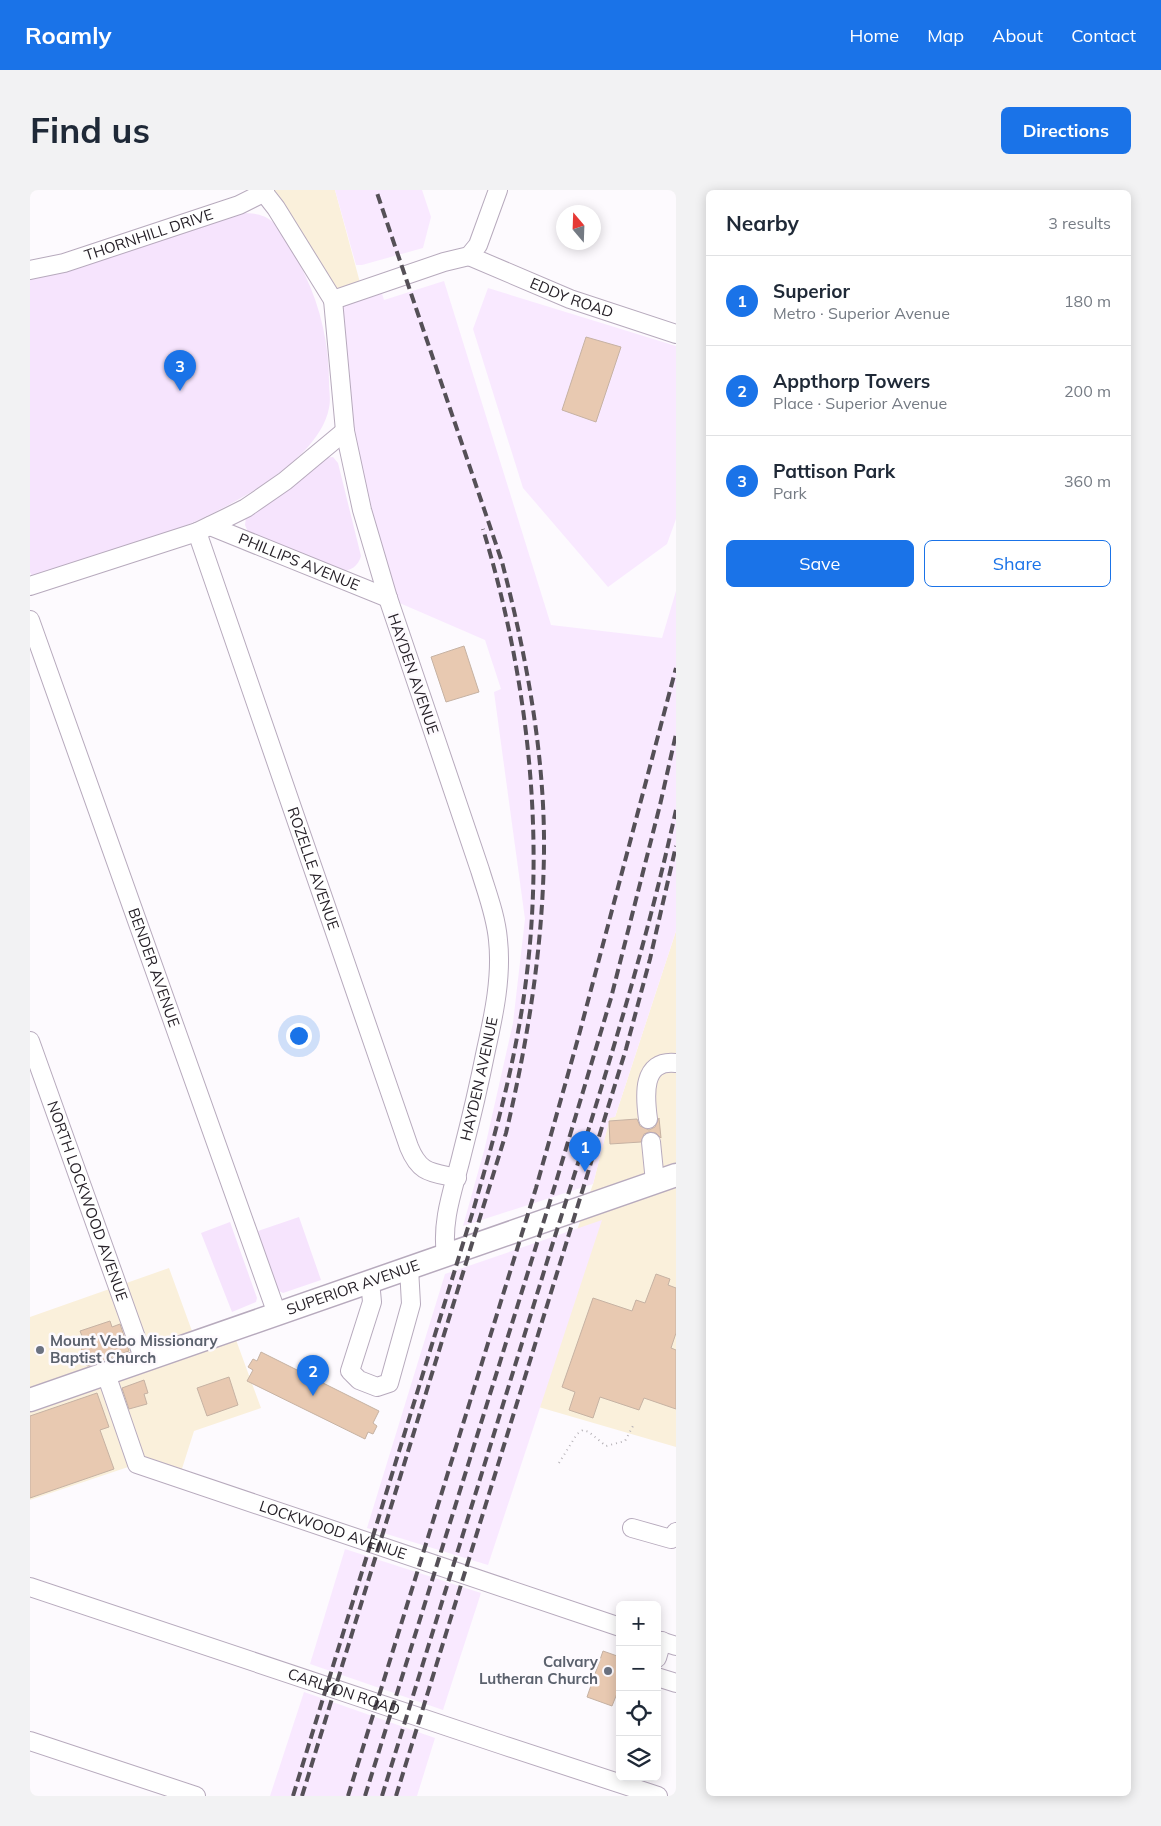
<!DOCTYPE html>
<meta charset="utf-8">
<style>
body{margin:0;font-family:Mulish,sans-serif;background:#f2f2f3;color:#1f2937}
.controls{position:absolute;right:15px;bottom:15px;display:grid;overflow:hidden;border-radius:8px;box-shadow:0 2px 12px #0003}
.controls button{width:45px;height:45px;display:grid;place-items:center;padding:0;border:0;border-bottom:1px solid #e0e1e3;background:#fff;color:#1f2937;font:25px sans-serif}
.compass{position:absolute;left:526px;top:15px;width:45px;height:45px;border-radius:50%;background:#fff;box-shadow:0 2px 12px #0003;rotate:341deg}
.you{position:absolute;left:268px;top:845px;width:18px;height:18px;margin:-12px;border:4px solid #fff;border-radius:50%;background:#1a73e8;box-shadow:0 0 0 8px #1a73e833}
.badge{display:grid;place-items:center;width:32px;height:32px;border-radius:50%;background:#1a73e8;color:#fff;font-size:16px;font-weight:700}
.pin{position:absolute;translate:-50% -41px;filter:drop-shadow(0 1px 2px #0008)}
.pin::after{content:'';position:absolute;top:26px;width:18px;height:15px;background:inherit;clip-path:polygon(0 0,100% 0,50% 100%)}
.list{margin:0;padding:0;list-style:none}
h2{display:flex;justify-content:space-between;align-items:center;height:65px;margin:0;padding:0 20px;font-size:21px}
h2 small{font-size:16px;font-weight:400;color:#747a83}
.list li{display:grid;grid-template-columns:32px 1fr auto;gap:15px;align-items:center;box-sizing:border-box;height:90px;padding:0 20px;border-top:1px solid #e0e1e3}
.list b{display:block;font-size:19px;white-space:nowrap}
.list p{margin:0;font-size:16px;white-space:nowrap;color:#747a83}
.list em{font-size:16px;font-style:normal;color:#747a83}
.actions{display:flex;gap:10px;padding:15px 20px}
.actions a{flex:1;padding:11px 0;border:1px solid #1a73e8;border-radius:8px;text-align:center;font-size:18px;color:#1a73e8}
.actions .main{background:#1a73e8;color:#fff}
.icon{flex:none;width:28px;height:28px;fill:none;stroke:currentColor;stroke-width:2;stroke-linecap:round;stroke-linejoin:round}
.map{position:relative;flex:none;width:646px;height:1606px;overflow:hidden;border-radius:8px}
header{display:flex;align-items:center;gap:30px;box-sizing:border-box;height:70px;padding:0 25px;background:#1a73e8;color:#fff}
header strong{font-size:24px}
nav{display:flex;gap:28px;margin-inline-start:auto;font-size:18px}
.intro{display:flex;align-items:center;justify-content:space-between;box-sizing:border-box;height:120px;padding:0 30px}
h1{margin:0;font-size:35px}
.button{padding:12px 22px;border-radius:8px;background:#1a73e8;color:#fff;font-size:18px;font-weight:700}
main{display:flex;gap:30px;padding:0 30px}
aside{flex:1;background:#fff;border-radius:8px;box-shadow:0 2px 12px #0003}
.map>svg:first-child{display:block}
.commercial{fill:#faf0db}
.built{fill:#f9e9ff}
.green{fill:#f6e4fd}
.building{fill:#e8c9b1;stroke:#c6b2a3}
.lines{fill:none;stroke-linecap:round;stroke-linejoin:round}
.minor-casing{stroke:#b7aabd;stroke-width:20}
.major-casing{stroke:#b7aabd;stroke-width:25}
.path{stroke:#b6b2b7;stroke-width:2;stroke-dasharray:1 4;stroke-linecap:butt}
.minor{stroke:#fff;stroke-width:18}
.major{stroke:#fff;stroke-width:22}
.rail{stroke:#555057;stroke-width:4;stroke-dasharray:10 5;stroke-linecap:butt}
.worship-dot{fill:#6b7280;stroke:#fdfafe;stroke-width:2}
.labels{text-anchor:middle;stroke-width:5;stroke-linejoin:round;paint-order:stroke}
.street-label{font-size:15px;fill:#262128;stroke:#fdfafe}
.worship-label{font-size:15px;font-weight:bold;fill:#5b616d;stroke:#fdfafe;text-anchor:start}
</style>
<header>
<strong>Roamly</strong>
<nav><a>Home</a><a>Map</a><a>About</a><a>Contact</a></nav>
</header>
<div class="intro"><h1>Find us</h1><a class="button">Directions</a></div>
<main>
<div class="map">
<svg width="646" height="1606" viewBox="0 0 646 1606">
<rect width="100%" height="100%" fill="#fdfafe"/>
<!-- commercial -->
<path class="commercial" d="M232,0H305L332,100L303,110Z
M646,741V1257L488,1211L563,994L580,927H585Z
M139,1078L166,1152L202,1139L231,1218L164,1241L149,1288L107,1274L0,1310V1127Z"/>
<!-- built -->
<path class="built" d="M305,0H392L401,27L393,58L332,75H326Z
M414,91L521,435L632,448L646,401V741L585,927L580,928L563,994L433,1036L455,957L483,833L495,729L464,502L471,499L455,450L358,408L332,320L303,110L349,94L354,110Z
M458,98L646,156V329L637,354L578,397L493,298L443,139Z
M572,1030L458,1375L337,1338L415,1084Z
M315,1359L451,1403L413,1520L280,1474Z
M274,1502L405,1548L387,1606H240Z"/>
<!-- green -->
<path class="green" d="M211,23C224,23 234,24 244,33C255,50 267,67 275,85C291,119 299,155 299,192C299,200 301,210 299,218C289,272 196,319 150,338C133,345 116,349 99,355C67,365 34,376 2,387L0,382V87Z
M303,267L308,273L331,366C328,377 321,380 310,382L218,342L215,335L216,328L220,325L270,290L293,268Z
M269,1027L291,1090L253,1103L245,1099L225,1042Z
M200,1032L227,1108L226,1112L202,1122L171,1043Z"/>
<!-- building -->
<path class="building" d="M556,147L591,157L566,232L532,220Z
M434,456L449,502L416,512L401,467Z
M629,928L631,948L626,943L619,942L614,944L611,952L580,954L579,931L607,929L610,936L619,940L625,937Z
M626,1084L640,1089L638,1095L646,1098V1143L641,1158L646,1160V1219L614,1208L609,1220L570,1207L563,1228L539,1220L545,1202L532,1197L563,1108L602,1121L606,1110L615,1113Z
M80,1131L82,1137L90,1134L99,1161L57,1176L48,1148L52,1146L50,1141Z
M231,1162L349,1221L343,1233L347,1236L343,1244L338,1242L335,1249L217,1191L223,1180L218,1177L223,1169L227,1171Z
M199,1187L208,1215L177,1226L167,1198Z
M114,1190L118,1203L114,1204L117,1214L99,1219L92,1198Z
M67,1203L79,1237L70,1240L84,1279L0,1308V1226Z
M573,1461L590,1467V1496L582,1516L557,1507Z"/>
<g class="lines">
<!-- minor casing -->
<g class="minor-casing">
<g id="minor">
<path d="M232,0L246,18L303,110"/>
<path id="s1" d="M439,66L540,109L646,144"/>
<path id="s2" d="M0,80L34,73L209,15L235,2V0"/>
<path id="s3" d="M180,336L358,408"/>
<path id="s4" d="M167,342L379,957C390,984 401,982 427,988"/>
<path d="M0,396L167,342L198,327L216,318L255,291L315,241"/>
<path id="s5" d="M0,430L247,1124"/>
<path id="s6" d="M0,851L114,1170"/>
<path d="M618,929C615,907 611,869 646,873"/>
<path d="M621,952L625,992"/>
<path id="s7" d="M416,1065C411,1029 424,998 432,964C441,929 449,895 456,860C464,824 472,786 468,750C466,726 457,703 450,680L358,408L332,320L315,241L303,110L414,72L439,66L448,55L468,0"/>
<path d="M340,1091L342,1112L320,1181L329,1190L347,1197L359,1193L381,1114L379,1078"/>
<path id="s8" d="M76,1184L107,1274L590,1437"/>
<path d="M602,1338L641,1349L646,1342"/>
<path id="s9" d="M0,1397C209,1466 418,1538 628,1606"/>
<path d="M627,1450L646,1456"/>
<path d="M627,1468L632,1451"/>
<path d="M627,1487L646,1493"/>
<path d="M0,1551L166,1606"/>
</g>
</g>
<!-- major casing -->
<g class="major-casing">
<g id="major">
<path id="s10" d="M0,1210L646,985"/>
</g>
</g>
<!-- path -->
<path class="path" d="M529,1273L547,1244L553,1240L559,1242L576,1256L595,1251L604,1234"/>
<!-- minor -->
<use href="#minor" class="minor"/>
<!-- major -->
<use href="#major" class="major"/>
<!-- rail -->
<path class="rail" d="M263,1606L443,1021C460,962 477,903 488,842C519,675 502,501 453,339
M272,1606L476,943C498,850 513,756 514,661C515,565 496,464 472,372L346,0
M318,1606L506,998L549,845L646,478
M335,1606L526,992L581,808L630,615L646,544
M352,1606C408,1425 464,1244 520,1062C566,916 613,770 646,620
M366,1606L596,859L620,769L646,656"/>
</g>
<!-- markers -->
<g class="worship-dot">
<circle cx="10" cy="1160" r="5"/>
<circle cx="578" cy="1481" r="5"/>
</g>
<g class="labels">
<!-- street labels -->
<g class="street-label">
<text dy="5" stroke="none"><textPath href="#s2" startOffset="124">THORNHILL DRIVE</textPath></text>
<text dy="5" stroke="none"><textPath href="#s1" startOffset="111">EDDY ROAD</textPath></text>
<text dy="5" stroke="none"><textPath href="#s3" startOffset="96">PHILLIPS AVENUE</textPath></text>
<text transform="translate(383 484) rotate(71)" y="5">HAYDEN AVENUE</text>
<text dy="5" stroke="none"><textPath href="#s4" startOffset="356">ROZELLE AVENUE</textPath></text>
<text dy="5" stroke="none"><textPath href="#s5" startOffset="369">BENDER AVENUE</textPath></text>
<text dy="5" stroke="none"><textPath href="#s7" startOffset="180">HAYDEN AVENUE</textPath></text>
<text dy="5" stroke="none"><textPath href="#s6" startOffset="170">NORTH LOCKWOOD AVENUE</textPath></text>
<text dy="5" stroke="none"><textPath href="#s10" startOffset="342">SUPERIOR AVENUE</textPath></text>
<text dy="5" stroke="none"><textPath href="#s8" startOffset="302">LOCKWOOD AVENUE</textPath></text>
<text dy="5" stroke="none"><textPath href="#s9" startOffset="331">CARLYON ROAD</textPath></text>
</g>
<!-- worship labels -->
<g class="worship-label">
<text x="20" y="1156">Mount Vebo Missionary<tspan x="20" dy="17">Baptist Church</tspan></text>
<text x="568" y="1477" text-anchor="end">Calvary<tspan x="568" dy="17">Lutheran Church</tspan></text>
</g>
</g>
</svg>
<div class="controls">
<button>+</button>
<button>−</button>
<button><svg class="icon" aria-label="locate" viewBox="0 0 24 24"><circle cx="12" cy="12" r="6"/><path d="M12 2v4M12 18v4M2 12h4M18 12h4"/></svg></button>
<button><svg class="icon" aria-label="layers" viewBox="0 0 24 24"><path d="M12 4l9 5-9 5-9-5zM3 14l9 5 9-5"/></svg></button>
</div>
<svg class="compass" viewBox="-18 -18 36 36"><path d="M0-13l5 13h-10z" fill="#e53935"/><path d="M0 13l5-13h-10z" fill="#747a83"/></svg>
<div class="you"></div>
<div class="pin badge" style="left:555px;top:982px">1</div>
<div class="pin badge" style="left:283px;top:1206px">2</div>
<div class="pin badge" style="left:150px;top:201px">3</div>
</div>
<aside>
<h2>Nearby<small>3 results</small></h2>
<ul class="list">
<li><span class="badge">1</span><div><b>Superior</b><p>Metro · Superior Avenue</p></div><em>180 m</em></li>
<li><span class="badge">2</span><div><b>Appthorp Towers</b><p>Place · Superior Avenue</p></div><em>200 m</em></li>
<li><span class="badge">3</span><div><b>Pattison Park</b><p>Park</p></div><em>360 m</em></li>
</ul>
<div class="actions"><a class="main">Save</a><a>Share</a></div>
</aside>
</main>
